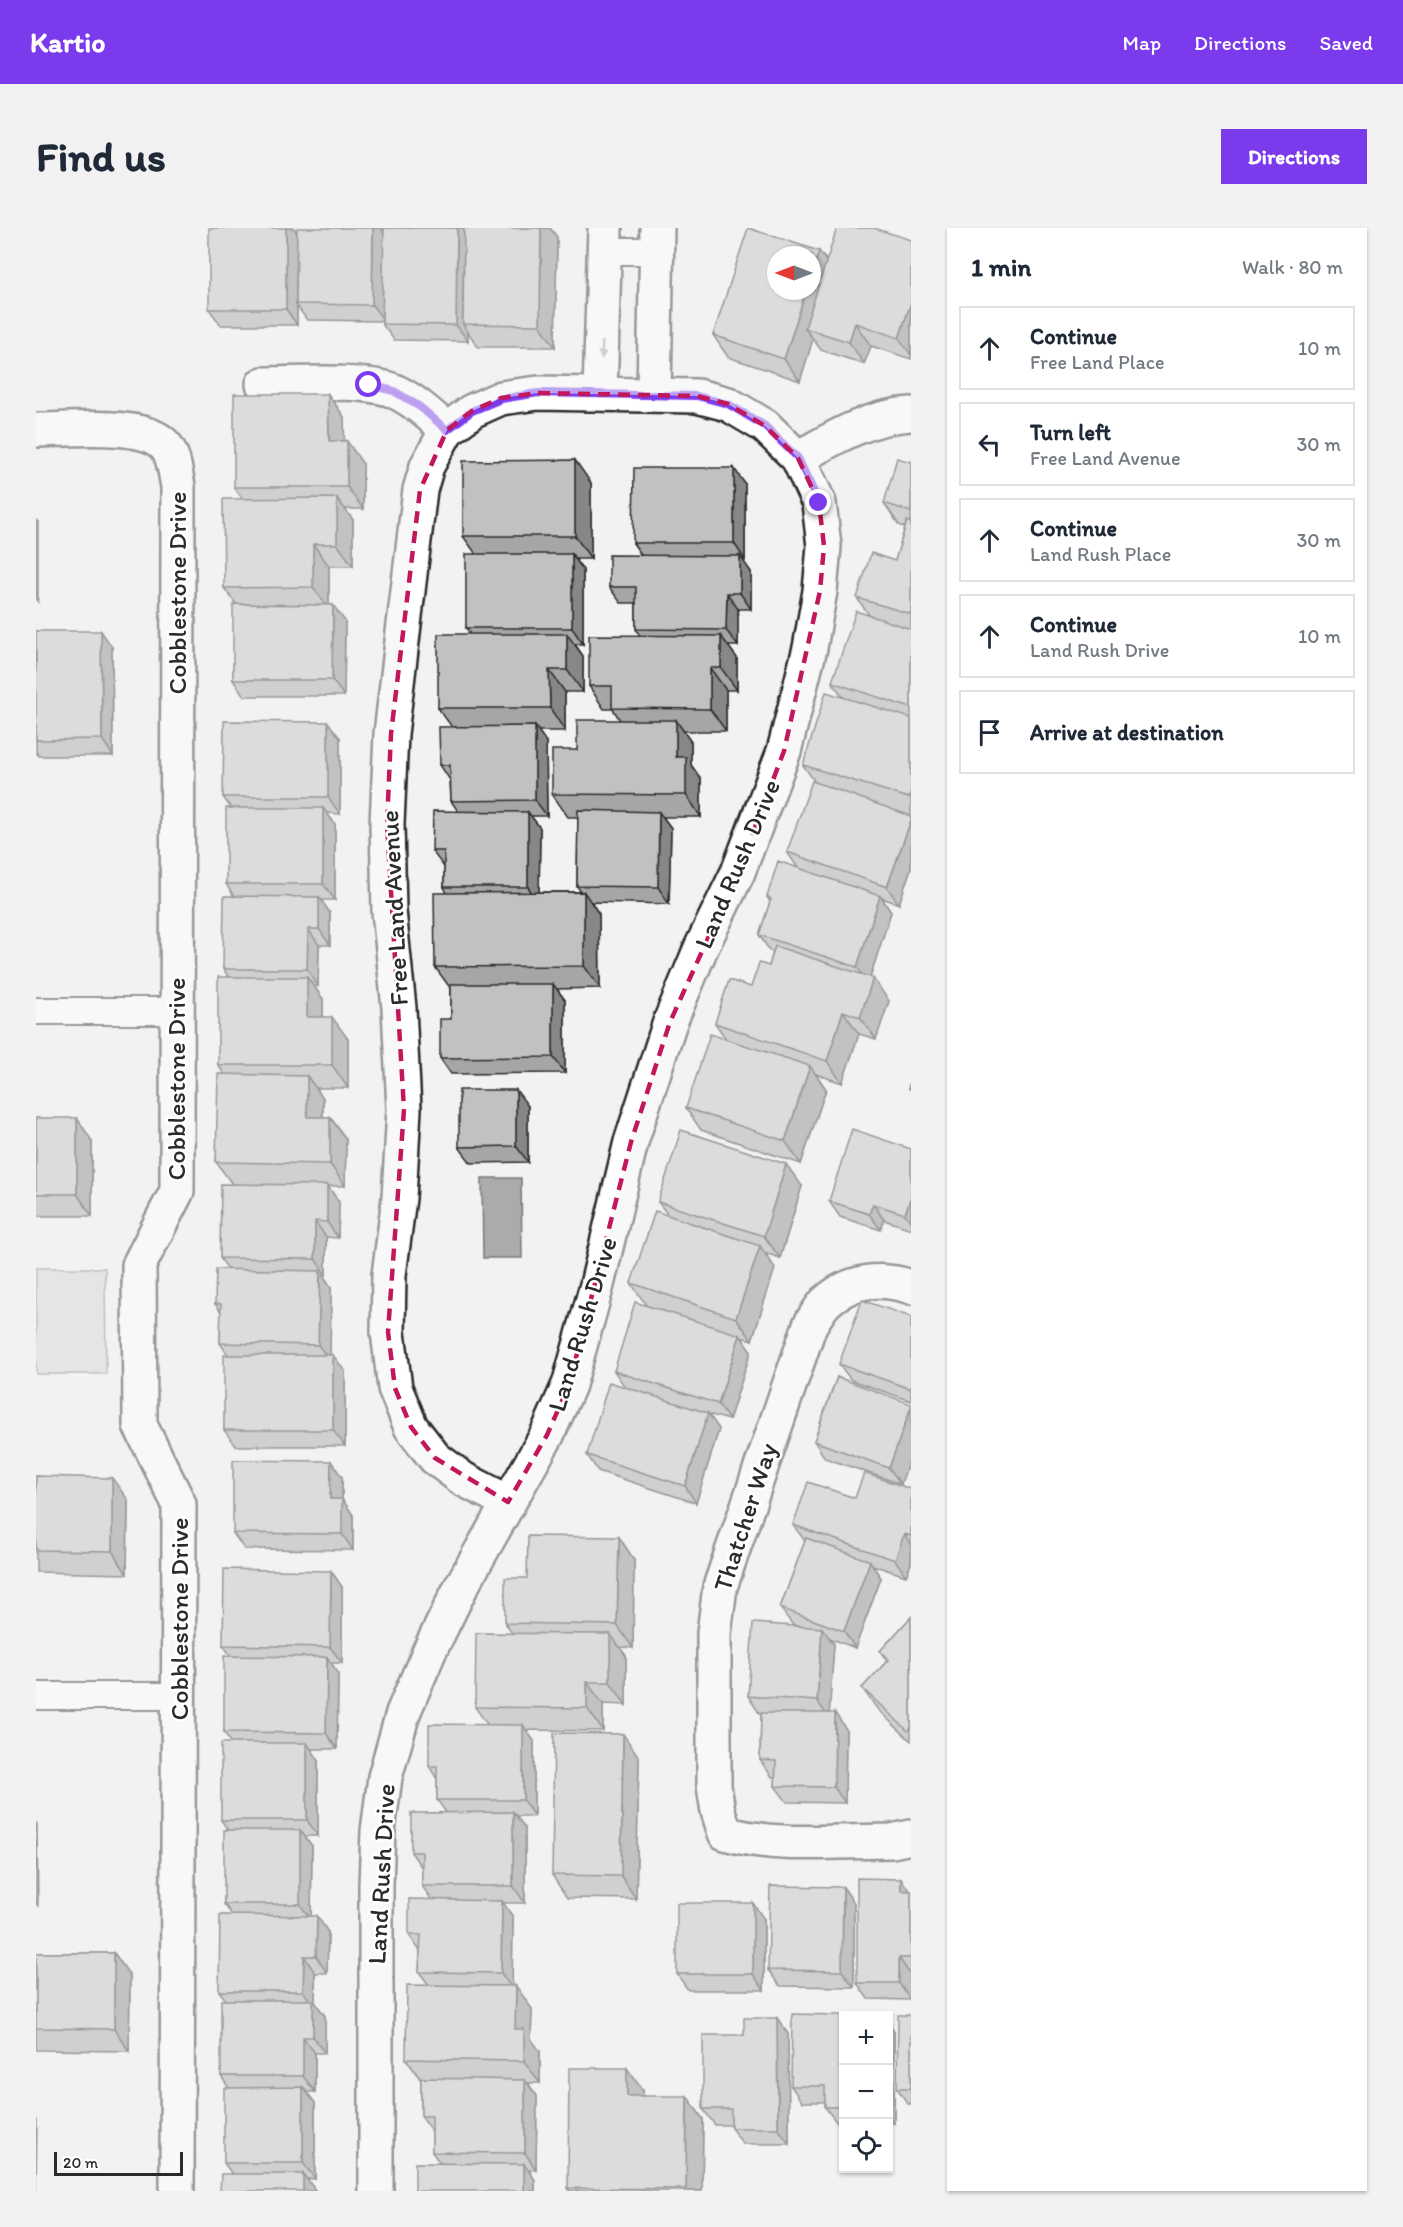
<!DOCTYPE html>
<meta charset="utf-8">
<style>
body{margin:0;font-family:Itim,sans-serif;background:#f2f2f3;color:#1f2937}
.controls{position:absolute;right:18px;bottom:18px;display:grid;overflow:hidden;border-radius:0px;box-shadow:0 2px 4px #0004}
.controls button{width:54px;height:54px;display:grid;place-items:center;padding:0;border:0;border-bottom:2px solid #e0e1e3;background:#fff;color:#1f2937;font:30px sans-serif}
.compass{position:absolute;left:731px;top:18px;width:54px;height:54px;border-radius:50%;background:#fff;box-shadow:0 2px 4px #0004;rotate:270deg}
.scale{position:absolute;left:18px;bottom:15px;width:129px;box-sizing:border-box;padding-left:6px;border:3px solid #2b2b2b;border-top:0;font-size:16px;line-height:21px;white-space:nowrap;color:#2b2b2b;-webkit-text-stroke:4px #fff;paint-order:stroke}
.stop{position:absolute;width:18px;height:18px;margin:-14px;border:4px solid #7c3aed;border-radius:50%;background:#fff}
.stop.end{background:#7c3aed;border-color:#fff;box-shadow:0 2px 6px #0008}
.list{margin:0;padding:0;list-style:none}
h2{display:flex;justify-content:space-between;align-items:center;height:78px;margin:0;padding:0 24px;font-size:26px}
h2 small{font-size:20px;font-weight:400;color:#747a83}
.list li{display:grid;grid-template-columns:39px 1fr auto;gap:18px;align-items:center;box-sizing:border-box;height:84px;margin:0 12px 12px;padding:0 12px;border:2px solid #e0e1e3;border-radius:0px}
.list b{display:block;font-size:22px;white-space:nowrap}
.list p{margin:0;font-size:20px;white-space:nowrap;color:#747a83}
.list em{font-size:20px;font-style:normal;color:#747a83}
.icon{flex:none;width:33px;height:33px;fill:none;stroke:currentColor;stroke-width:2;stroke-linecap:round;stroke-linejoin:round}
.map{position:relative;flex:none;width:875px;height:1963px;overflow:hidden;border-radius:0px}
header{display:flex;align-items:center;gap:36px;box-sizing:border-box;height:84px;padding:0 30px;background:#7c3aed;color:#fff}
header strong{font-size:28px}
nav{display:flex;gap:33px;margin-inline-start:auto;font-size:21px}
.intro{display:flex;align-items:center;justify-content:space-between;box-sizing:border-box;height:144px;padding:0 36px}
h1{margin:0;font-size:42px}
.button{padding:15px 27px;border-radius:0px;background:#7c3aed;color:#fff;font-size:21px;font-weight:700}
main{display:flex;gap:36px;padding:0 36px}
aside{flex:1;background:#fff;border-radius:0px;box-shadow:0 2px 4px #0004}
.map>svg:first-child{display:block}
.green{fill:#d5d5d5;stroke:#808080;stroke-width:1.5}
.water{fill:#ababab;stroke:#787878;stroke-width:1.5}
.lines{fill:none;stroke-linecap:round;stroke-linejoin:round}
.service-casing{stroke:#2b2b2b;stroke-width:30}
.minor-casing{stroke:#2b2b2b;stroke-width:38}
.service{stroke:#fff;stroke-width:26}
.minor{stroke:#fff;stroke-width:33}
.wall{fill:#a6a6a6;stroke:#2b2b2b;stroke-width:1.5}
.shaded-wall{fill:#878787;stroke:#2b2b2b;stroke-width:1.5}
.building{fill:#c1c1c1;stroke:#2b2b2b;stroke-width:1.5}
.oneway{fill:#a0a0a0}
.route{stroke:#7c3aed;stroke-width:8}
.marked{fill:none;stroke:#c2185b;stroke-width:4.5;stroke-dasharray:12 8;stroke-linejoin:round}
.labels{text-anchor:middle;stroke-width:5;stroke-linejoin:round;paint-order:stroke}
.street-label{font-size:26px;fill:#2b2b2b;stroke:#fff}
</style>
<header>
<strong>Kartio</strong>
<nav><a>Map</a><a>Directions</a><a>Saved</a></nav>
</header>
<div class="intro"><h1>Find us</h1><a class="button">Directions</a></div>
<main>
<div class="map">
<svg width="875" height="1963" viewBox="0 0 875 1963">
<rect width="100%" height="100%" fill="#f2f2f2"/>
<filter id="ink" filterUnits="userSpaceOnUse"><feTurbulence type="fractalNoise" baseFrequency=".0167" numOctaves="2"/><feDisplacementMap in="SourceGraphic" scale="12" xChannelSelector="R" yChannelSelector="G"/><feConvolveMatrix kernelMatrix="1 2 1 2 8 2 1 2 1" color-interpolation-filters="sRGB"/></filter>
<g filter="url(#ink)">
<!-- green -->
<path class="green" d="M0,1040H69L70,1146H0Z"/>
<!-- water -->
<path class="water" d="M446,950H485L486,1030H447Z"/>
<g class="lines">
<!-- service casing -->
<g class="service-casing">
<path id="service" d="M569,23H621
M0,783H140
M0,1468H143"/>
</g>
<!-- minor casing -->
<g class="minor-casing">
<path id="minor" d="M227,156C260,156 330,151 358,163C378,172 395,188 411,202
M564,166L569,0
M618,166L621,0
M0,202C32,202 104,194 127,215C138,224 139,245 142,258L141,963L103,1037L104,1197L143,1276L141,1963
M762,230C797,210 834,188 875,186
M875,1059C845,1049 814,1052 790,1074C784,1080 779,1089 774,1097L684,1359L678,1405V1558L682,1583L689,1605C739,1620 804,1613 856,1613L875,1609
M340,1963V1657L342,1603L349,1549L367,1485L393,1424L425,1359L511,1207L533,1157L561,1057L595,914L634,794L665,720L702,644L748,523L774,420L784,363L788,318L783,275L762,230L729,198L692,176L661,168L502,165L465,170L436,183L411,202L391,238L384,262L355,506L351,596L353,683L363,780L368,881L363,970L353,1047L352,1104L359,1160L375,1199L399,1230L427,1251L472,1274"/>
</g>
<!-- service -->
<use href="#service" class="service"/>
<!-- minor -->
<use href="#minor" class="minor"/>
</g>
<!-- wall -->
<path class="wall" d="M345,0L348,4V0H514L521,9L519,119H442L432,104V113L358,112L346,96V93L271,92L261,78V97H185L173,81L261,4Z
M875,12V131L835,118L828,136L785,122L777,111L764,153L692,129L677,107L783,23L791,33Z
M292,166L308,189V213L327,236V281H309L317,292V338H293V377L309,393L308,468H208L197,452L200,376L188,360L206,270L198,259Z
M875,234V640L863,676L846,670L855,684L834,749L853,773L840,811L823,806L806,855L780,846L790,861L765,936L665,902L650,880L690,811L679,795L715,759L733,738L737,724L734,723L723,707L734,674L731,669L762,640L751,624L779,554L767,537L807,469L796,454L833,387L821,370L859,333L869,299L863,297L848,275Z
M555,255V331H539L547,342V416H539L547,428V464H529V503H502L510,514L511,588H495L504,600L503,664H545L541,658L542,589H532L516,566L541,522L584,492L577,481H568L553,458L604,408L600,401V375H585L573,359L605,327L597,315L709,256V332H706L715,344V381H702V418H692L701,430V462H690V503H647L655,514V537L665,551V589H627L635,600L633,676L555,674L563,686L564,760L521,761L529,772V845L415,846L404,830L415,791V761L399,739L411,665L408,659V639L396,623L422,583L415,573L414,552L404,537L416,499L402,480L434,406L430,400L440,326L427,308Z
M0,403L76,419L77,528H3L0,524Z
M304,510V586L291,585L299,596V672H285L294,685V717H283L282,758H278L287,771V789L312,811V860H280L287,870V889H294L310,911L309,958H292L303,974L302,1010L290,1009V1047H287L295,1059L294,1127L309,1143V1218H200L188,1202L192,1127L184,1115L185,1084L179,1076L192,1041L184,1030L196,956L180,934L188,846L182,837L193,749L187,741L198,668L190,656L195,580L187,569Z
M492,878V934L435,935L423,919Z
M0,890L56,913V988H0Z
M875,921V1001L848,992L845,1002L804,989L793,973Z
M766,958L744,1030L729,1025L739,1040L716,1112L705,1109L715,1123L693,1192L672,1186L683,1201L660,1275L562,1243L551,1227L589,1159L578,1143L610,1077L595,1055L632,987L622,974Z
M875,1089V1173L815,1152L803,1136Z
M801,1149L865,1256L789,1230L778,1213Z
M0,1248L92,1272L91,1346L0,1344Z
M306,1249V1271L317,1287V1322L208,1321L197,1305Z
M875,1261V1335L870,1348L836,1337L845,1350L819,1420L794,1410L798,1416L793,1485L810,1501L809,1575L751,1574L739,1558L740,1549H736L724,1532L725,1485H723L712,1468L760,1398L756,1396L744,1380L769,1313L757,1297L819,1270Z
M583,1309L598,1332L597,1420L584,1419L590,1428V1477L567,1476V1503L490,1502L498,1513V1588H480L489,1600V1675H467L477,1689L476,1758L496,1781L495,1811L504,1823V1855H492L501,1868L500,1942L492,1941L499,1952V1963L404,1935L396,1924V1904L385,1888V1852L370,1831L393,1757L383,1744L384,1723L373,1707L396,1672L386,1658V1640L375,1624L410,1584L401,1572V1551L393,1538L451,1496L439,1479L476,1405L469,1395L491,1350Z
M295,1343L306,1359V1435H295L302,1445L301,1521H275L282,1531V1608H269L276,1618L275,1688L292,1704L291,1745H279V1774L289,1788V1825H279V1864H271L279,1875V1951H271L279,1962L196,1946L188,1935L193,1860L185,1848L190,1772L183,1763L196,1687L188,1676L192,1602L185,1592L195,1515L188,1504L195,1428L187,1417Z
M875,1389V1513L842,1482L826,1460L851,1433L844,1423Z
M603,1529L600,1671L531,1670L516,1647Z
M807,1659L818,1675V1759L744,1758L732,1742Z
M873,1663H875V1746H874V1772L832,1771L821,1755Z
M728,1691V1762H652L641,1746Z
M0,1725H78L94,1748L93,1823L0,1822Z
M875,1787V1876H872L861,1860Z
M807,1788V1895H801L789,1879V1874H766L755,1858Z
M741,1790L752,1806L753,1916H707L695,1900V1897H679L667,1881L708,1807Z
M852,1795L858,1804V1895H852Z
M607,1863V1868L667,1891L666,1963H534L532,1960Z"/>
<!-- shaded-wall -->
<path class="shaded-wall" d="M250,0H258L261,5L260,76L261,78V97L250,81Z
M337,0H345L348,5V93L336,77Z
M421,0H428L427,96L432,104V113L420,97Z
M505,0H514L521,9L519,119L504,97Z
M783,23L799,46L769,100L777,111L764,153L748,131L770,63H776V46Z
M875,74V127L863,110Z
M819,95L835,118L828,136L813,114Z
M292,166L308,189L309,236L293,213Z
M311,213L327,236V281L311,259Z
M539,232L555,255V331L539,308Z
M698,240L709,256V332L698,315Z
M301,270L317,292V338L301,316Z
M0,292L2,294V374L0,372Z
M277,316L293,338V381L277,359Z
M536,326L547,342V416L536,400Z
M704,328L715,344V381L704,365Z
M691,365L702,381V418L690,402Z
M297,377L309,393L308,468L296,452Z
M65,403L76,419L77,528L66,511Z
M531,406L547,428V464L531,442Z
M685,408L701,430V462L685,440Z
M674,440L690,462V503L674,481Z
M513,442L529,464V503L514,480Z
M640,492L655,514V537L665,551V589L650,567L640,529Z
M292,494L304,510V586L292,569Z
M499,498L510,514L511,588L499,572Z
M287,580L299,596V672L287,656Z
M492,584L504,600L503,676L492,659Z
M623,584L635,600L633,676L622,659Z
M875,592V640L863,676L851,659Z
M548,664L563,686L564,760L548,738Z
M844,668L855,684L832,755L821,739Z
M283,669L294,685V717L283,701Z
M272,701L283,717L282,758L271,741Z
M271,749L287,771V811L271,789Z
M837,750L853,773L840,811L824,789Z
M517,756L529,772V845L517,829Z
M807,783L823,806L806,855L791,833Z
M296,789L312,811V860L296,837Z
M774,838L790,861L765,936L749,913Z
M271,848L287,870L286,911L271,889Z
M480,862L492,878V934L480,918Z
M294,889L310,911L309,958L294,936Z
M41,890L56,913V988L41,966Z
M750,936L766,958L744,1030L728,1008Z
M291,957L303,974L302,1010L291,994Z
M875,968V995L869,986Z
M837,976L848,992L845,1002L833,986Z
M279,993L290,1009V1047L279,1031Z
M724,1018L739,1040L716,1112L700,1090Z
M284,1043L295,1059L294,1133L282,1117Z
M704,1107L715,1123L693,1192L682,1176Z
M297,1127L309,1143V1218L297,1202Z
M875,1179V1227L865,1256L853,1240Z
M672,1185L683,1201L660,1275L649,1258Z
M295,1233L306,1249V1271L317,1287V1322L306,1306L294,1271Z
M76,1250L92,1272L91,1346L76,1323Z
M868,1306L875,1316V1335L870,1348L859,1332Z
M583,1309L598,1332L597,1420L581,1397Z
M834,1333L845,1350L819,1420L808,1403Z
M295,1343L306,1359V1435L294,1419Z
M786,1400L798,1416L793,1490L781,1473Z
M574,1406L590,1428V1477L574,1454Z
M291,1429L302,1445L301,1521L290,1505Z
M551,1454L567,1476V1503L551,1480Z
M799,1485L810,1501L809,1575L798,1559Z
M487,1497L498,1513V1588L487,1572Z
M587,1506L603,1529L600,1671L585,1648Z
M271,1515L282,1531V1608L271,1592Z
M477,1584L489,1600V1675L477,1658Z
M0,1595L1,1596L2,1678L0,1676Z
M264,1602L276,1618L275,1692L264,1676Z
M865,1651L875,1665L865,1663Z
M807,1659L818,1675V1759L806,1743Z
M466,1673L477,1689L476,1761L465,1745Z
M717,1675L728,1691V1762L717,1746Z
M281,1688L292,1704L291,1745L280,1728Z
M78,1725L94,1748L93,1823L78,1801Z
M268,1728L279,1745V1774L289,1788V1825L277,1809V1777L267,1763Z
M863,1730L874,1746V1772L863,1755Z
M480,1758L496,1781L495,1811L504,1823V1855L488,1833L479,1801Z
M741,1790L752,1806L753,1916L742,1900Z
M852,1795L858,1804V1895L852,1888Z
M267,1809L279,1825V1864L267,1848Z
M591,1840L607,1863V1891L591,1868Z
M489,1852L501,1868L500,1942L489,1925Z
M267,1859L279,1875V1951L267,1935Z
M651,1868L667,1891L666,1963H651L650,1961Z
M0,1891L1,1892L0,1963Z
M488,1936L499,1952V1963H488Z
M267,1946L279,1962V1963H267Z"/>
<!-- building -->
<path class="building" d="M173,0H250V81H173Z
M261,0H337L336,77L260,76Z
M348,0H421L420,97L346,96Z
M428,0H505L504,97L427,96Z
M712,0L783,23L776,46V27H740V63H770L748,131L677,107Z
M801,0H838L875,12V74L863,110L819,95L813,114L769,100Z
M198,166H292L293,213H311V259H198Z
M861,230L875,234V284L848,275Z
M539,232V308H427V233Z
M598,240H698V315H597Z
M301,270V316H277V359L188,360L187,271Z
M871,293L875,295V386L821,370L835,325L859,333Z
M430,326H536V400H430Z
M573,327L704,328V365H691L690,402L600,401V359H573Z
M197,376L297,377L296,452H197Z
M820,383L875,401V480L796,454Z
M0,403H65L66,511L0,512Z
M402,406H531V442H513L514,480H402Z
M553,407L685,408V440H674V481L576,480V458H553Z
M790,464L875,490V564L873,570L767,537Z
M541,492H640V529H650V567L516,566V522H541Z
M188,493L292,494V569H187Z
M499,498V572L415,573L414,537H404L403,499Z
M776,553L875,588V592L851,659L751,624Z
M190,580H287V656H190Z
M542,582L623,584L622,659L541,658Z
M397,583L492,584V659H408V623H396Z
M742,633L844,668L821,739L723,707L735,671L731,669Z
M548,664V738L399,739L398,665Z
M188,668L283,669V701H272L271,741H187Z
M739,718L837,750L824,789L807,783L791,833L679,795L693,752L715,759L723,735L733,738Z
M182,749H271V789H296V837H182Z
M415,756H517V829L404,830V791H415Z
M674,806L774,838L749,913L650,880Z
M182,846L271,848V889H294V936L180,934Z
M875,851V862L872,860Z
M423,862H480V918L423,919Z
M0,890H41V966H0Z
M816,901L875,921V968L869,986L837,976L833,986L793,973Z
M645,902L750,936L728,1008L622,974Z
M185,956L291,957V994L279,993V1031L184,1030Z
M619,983L724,1018L700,1090L595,1055Z
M180,1041L284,1043L282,1117L184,1115L185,1076H179Z
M826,1072L875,1089V1161L803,1136Z
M599,1074L704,1107L682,1176L578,1143Z
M188,1127H297V1202H188Z
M801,1149L875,1176V1179L853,1240L778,1213Z
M573,1154L672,1185L649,1258L551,1227Z
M197,1232L295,1233L294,1271H306V1306L197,1305Z
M828,1245L875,1261V1308L868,1306L859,1332L757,1297L772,1254L819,1270Z
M0,1248L76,1250V1323L0,1322Z
M492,1308L583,1309L581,1397L469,1395V1350H491Z
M770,1310L834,1333L808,1403L744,1380Z
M188,1341L295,1343L294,1419L187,1417Z
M875,1389V1500L872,1503L826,1460L853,1431L844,1423Z
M717,1395L786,1400L781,1473L712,1468Z
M440,1405L574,1406V1454H551V1480L439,1479Z
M188,1428L291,1429L290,1505L188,1504Z
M725,1485H799L798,1559L739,1558L740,1533L724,1532Z
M393,1496L487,1497V1572H401V1538H393Z
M518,1505L587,1506L585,1648L516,1647Z
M185,1515H271V1592H185Z
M477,1584V1658H386V1624H375V1585Z
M188,1602H264V1676H188Z
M821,1650L865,1651V1663H875V1730H863V1755H821Z
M734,1658L807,1659L806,1743L732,1742Z
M373,1671L466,1673L465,1745L383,1744L385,1707H373Z
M641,1675H717V1746H641Z
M184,1687L281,1688L280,1728H268L267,1763H183Z
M0,1725H78V1801L0,1800Z
M371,1757L480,1758L479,1801H488V1833L370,1831Z
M185,1772H277V1809H267V1848H185Z
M756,1786L844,1788H807V1879H789V1858H755Z
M862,1787H875V1860H861Z
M708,1790H741L742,1900H695V1881H667V1807H708Z
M533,1840H591V1868H651L650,1961L532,1960Z
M385,1850L489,1852V1925L396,1924V1888H385Z
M267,1859V1935H188V1860Z
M379,1935L488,1936V1963H379Z
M185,1946H267V1963H184Z"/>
<!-- one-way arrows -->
<defs><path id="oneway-solid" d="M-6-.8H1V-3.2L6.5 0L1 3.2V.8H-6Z" transform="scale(1.5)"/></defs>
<use class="oneway" href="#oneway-solid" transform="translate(566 122) rotate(92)"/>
</g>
<g class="lines" filter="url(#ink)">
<!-- route -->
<path class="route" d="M333,157L358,163L384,179L411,202L436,183L465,171L502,165L661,168L692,176L729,198L762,230L783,275"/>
</g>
<!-- marked area -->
<path d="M0 0H875V1963H0ZM502,165L661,168L692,176L729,198L762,230L783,275L788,318L784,363L748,523L702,644L634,794L595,914L533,1157L511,1207L472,1274L399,1230L375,1199L359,1160L352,1104L368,881L351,596L355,506L384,262L411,202L436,183L465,170Z" fill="#f2f2f2" fill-opacity=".55" fill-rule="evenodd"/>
<path class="marked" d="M502,165L661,168L692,176L729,198L762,230L783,275L788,318L784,363L748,523L702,644L634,794L595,914L533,1157L511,1207L472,1274L399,1230L375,1199L359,1160L352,1104L368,881L351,596L355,506L384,262L411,202L436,183L465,170Z"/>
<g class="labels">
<!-- street labels -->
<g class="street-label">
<text transform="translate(141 365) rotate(-90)" y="9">Cobblestone Drive</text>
<text transform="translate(701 636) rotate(-67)" y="9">Land Rush Drive</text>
<text transform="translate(358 680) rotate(-93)" y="9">Free Land Avenue</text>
<text transform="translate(140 851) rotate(-90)" y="9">Cobblestone Drive</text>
<text transform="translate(546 1096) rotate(-73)" y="9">Land Rush Drive</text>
<text transform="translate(709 1289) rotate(-72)" y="9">Thatcher Way</text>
<text transform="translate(143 1391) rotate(-90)" y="9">Cobblestone Drive</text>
<text transform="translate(345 1646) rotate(-87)" y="9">Land Rush Drive</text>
</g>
</g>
</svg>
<div class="controls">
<button>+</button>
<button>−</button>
<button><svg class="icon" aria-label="locate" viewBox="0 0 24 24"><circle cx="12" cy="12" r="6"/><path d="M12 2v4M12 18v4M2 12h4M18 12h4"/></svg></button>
</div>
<svg class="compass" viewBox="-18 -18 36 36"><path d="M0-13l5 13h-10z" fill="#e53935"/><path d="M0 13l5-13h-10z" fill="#747a83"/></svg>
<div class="scale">20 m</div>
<div class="stop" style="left:333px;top:157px"></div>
<div class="stop end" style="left:783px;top:275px"></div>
</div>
<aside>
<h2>1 min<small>Walk · 80 m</small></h2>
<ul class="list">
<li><svg class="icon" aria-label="ahead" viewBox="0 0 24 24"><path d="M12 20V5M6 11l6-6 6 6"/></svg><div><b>Continue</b><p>Free Land Place</p></div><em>10 m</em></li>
<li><svg class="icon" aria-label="left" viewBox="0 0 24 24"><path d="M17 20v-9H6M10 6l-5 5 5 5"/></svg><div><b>Turn left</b><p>Free Land Avenue</p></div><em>30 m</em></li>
<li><svg class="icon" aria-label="ahead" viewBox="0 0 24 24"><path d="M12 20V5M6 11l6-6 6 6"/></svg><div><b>Continue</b><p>Land Rush Place</p></div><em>30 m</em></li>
<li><svg class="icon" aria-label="ahead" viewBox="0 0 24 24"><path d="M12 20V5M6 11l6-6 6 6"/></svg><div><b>Continue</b><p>Land Rush Drive</p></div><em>10 m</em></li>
<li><svg class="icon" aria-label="arrive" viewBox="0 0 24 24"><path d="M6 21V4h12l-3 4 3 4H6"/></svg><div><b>Arrive at destination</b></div></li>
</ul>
</aside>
</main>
